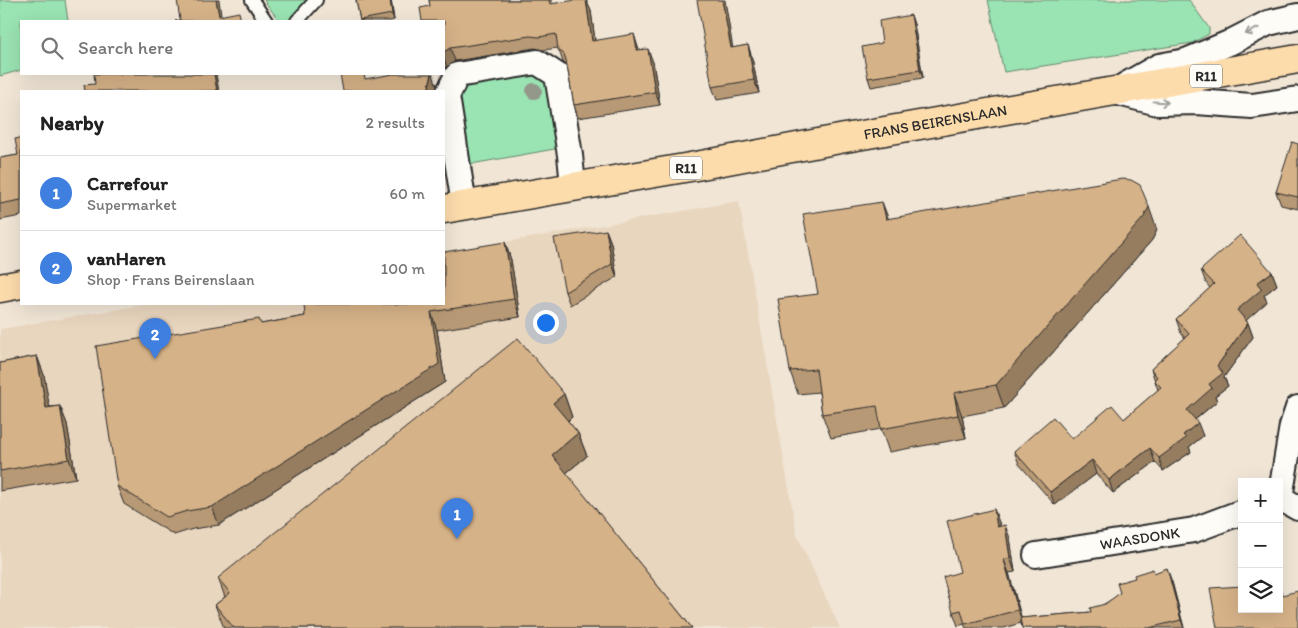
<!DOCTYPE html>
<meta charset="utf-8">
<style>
body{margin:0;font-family:Itim,sans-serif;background:#f2f2f2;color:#222}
.controls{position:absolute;right:15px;bottom:15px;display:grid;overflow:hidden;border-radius:0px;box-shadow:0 5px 20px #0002}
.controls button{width:45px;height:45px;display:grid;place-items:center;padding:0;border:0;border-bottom:1px solid #e0e0e0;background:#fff;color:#222;font:25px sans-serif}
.you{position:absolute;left:545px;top:322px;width:18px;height:18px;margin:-12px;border:4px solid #fff;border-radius:50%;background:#1a73e8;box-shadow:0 0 0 8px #1a73e833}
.badge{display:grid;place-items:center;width:32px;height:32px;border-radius:50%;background:#2563eb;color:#fff;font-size:16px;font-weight:700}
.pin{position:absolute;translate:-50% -41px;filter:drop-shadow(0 1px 2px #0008)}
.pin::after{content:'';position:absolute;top:26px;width:18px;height:15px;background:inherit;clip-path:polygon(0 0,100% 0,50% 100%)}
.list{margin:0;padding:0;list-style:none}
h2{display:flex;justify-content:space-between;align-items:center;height:65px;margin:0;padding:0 20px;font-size:21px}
h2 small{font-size:16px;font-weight:400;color:#767676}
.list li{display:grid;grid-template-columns:32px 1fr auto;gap:15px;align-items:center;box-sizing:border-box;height:75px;padding:0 20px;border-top:1px solid #e0e0e0}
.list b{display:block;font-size:19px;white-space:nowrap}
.list p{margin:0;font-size:16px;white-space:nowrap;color:#767676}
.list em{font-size:16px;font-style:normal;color:#767676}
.icon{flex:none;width:28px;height:28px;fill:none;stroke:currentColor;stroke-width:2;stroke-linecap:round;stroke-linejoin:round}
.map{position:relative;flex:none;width:1298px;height:628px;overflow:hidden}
.search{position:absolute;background:#fff;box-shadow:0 5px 20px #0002;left:20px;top:20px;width:425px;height:55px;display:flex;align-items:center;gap:12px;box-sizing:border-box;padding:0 18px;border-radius:0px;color:#767676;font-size:19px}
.panel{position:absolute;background:#fff;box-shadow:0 5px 20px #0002;left:20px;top:90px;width:425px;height:215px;border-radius:0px}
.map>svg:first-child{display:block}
.built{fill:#e9d6bf}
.green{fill:#9ae3b2;stroke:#62876e}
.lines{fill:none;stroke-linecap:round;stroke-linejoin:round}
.lane-casing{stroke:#2b2b2b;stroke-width:16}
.street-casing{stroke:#2b2b2b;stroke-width:28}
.primary-casing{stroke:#2b2b2b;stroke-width:31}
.lane{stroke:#fdfcf7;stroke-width:12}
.street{stroke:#fdfcf7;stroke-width:24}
.primary{stroke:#fddcac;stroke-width:28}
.tree{fill:#94988b}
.wall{fill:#b89975;stroke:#2b2b2b}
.shaded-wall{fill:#967d5f;stroke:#2b2b2b}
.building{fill:#d6b288;stroke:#2b2b2b}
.oneway{stroke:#9e9e9b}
.labels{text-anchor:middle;stroke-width:5;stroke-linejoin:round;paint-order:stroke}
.shield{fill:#fdfcf7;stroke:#6a6a68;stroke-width:1}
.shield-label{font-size:14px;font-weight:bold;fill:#2b2b2b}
.street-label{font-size:15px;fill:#2b2b2b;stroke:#fdfcf7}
</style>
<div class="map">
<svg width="1298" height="628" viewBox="0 0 1298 628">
<rect width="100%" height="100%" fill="#f1e6d6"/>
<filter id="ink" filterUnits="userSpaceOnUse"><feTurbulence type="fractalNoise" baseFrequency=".02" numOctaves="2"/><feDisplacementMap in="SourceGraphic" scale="10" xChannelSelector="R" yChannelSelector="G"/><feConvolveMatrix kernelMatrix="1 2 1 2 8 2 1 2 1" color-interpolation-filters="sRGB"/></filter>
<g filter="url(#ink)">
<!-- built -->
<path class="built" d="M739,201L797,535L840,628H0V329L149,304H444V253Z"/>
<!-- green -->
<path class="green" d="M0,0H65L68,21H21V70L0,76Z
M264,0H316L297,21H279Z
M988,0H1189L1209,28V34L1192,43L1004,72Z
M537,72L549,79L560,148L466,165L453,96L460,87Z"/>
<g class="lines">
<!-- lane casing -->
<g class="lane-casing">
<path id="lane" d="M252,0L266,21
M297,21L316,0"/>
</g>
<!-- street casing -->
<g class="street-casing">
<g id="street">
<path d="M1124,86L1159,66L1186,61L1229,43L1268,23L1298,16"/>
<path d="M1115,92L1158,103L1196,102L1252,106L1298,99"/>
<path d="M464,205L447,96L457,75L537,62L557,75L570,155L573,186"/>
<path d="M1298,408L1292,426L1280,498L1298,508"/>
<path id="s1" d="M1036,555L1194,530L1242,512"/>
</g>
</g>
<!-- primary casing -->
<g class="primary-casing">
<g id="primary">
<path id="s2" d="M444,209L696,166L845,138L1298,59"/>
<path d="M0,288L21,284"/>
</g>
</g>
<!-- lane -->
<use href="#lane" class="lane"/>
<!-- street -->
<use href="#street" class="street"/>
<!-- primary -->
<use href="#primary" class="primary"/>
</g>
<!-- trees -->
<circle class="tree" cx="534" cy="91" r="8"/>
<!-- wall -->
<path class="wall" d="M356,0H391L394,20L390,21H360Z
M429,0H551L552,4L586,0L591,11L595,41L638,47L639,50L653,62L660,105L578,118L574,105L567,66L563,62L558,48L543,50L535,48L455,61L447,67H444V21L430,6Z
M914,24L923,78L871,87L868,78L882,43Z
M748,45L752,58L759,93L717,100L712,87L733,48Z
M21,138V216L0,220V158L18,155Z
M1298,144V209L1281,205L1276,192Z
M888,219L1157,230L1152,240L1004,408L962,416L966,438L889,452L881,429L831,438L822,414L819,392L798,394L790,371L818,294Z
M606,230L611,243L617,277L570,305L565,292Z
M505,242L511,260L520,317L437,330L445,382L219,525L193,529L174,535L124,504L117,486L261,324L305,316Z
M1201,270L1272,272L1277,285L1264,295L1267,302L1246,320L1248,323L1253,337L1224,377L1228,386L1215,396L1217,401L1195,420L1203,436L1189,447L1191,452L1163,471L1155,462L1113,493L1096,474L1055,505L1019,464L1014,451L1072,439L1124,419L1158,390L1151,369L1185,338L1181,333L1176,319L1210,288L1206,283Z
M37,356L44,375L49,407L60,406L67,424L76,478L0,491V363Z
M564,394L572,417L568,421L578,433L587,456L566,473L692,628H224L215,605L225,597L218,578Z
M999,522L1000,527L1010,538L1015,572L1009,573L1021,618L1091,612L1155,573L1172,582L1184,628H1022L1021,623L1004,628H966L964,624L958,626L953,612L960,572Z"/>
<!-- shaded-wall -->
<path class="shaded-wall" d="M216,0H219L222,21L219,16Z
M390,0H391L394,20L392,14Z
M586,0L591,11L597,54L592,41Z
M722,0H725L735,61L731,48Z
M911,15L914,24L923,78L920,70Z
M634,34L638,47L641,63L637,50Z
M748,45L752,58L759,93L754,80Z
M450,48L455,61L447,67L444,59V52Z
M648,49L653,62L660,105L655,92Z
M214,74H216L219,91H217Z
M432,74H433L437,86L435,91H430L429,85Z
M882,202L891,225L886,219Z
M1149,207L1157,230L1152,240L1004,408L996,385Z
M606,230L611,243L617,277L612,264Z
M505,242L511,260L520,317L514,299Z
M1272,272L1277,285L1264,295L1267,302L1242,324L1237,310L1257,283Z
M431,312L437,330L445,382L219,525L212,507Z
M1248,323L1253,337L1224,377L1228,386L1215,396L1217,401L1191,423L1187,410L1209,384L1217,366Z
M37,356L44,375L53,427L46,408Z
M954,393L962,416L966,438L958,415Z
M564,394L572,417L561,426L553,403Z
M60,406L67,424L76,478L69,459Z
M1198,423L1203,436L1189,447L1191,452L1163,471L1159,458L1183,435Z
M578,433L587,456L560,478L552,455Z
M1150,448L1155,462L1113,493L1109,480Z
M1092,460L1096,474L1055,505L1050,492Z
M994,509L999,522L1002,540L997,527Z
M1005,525L1010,538L1015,572L1010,558Z
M1004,560L1009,573L1023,623L1018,610Z
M1167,568L1172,582L1184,628L1181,620Z"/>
<!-- building -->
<path class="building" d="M177,0H216L219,16L239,12L241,21H175L180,20Z
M356,0H390L392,14L360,20Z
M429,0H549L550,4L576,0H586L592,41L634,34L637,50L648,49L655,92L574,105L566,60L564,54L558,50L556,34L539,37L530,36L450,48L444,52V21H422L420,8L430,6Z
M697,0H722L731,48L748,45L754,80L712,87Z
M911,15L920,70L868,78L862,47L882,43L879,21Z
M94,74H214L217,91H85L84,85L95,84Z
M340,74H364L365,79L393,74H432L429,85L430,91H343Z
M21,138V200L0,204V158L18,155L15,139Z
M1292,142L1298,144V197L1276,192Z
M1122,179L1131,180L1140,185L1149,207L1144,217L996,385L954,393L958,415L881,429L877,406L822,414L816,369L790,371L778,299L818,294L803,214L882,202L886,219Z
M606,230L612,264L565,292L554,238Z
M1240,235L1272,272L1257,283L1262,289L1237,310L1248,323L1217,366L1223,373L1209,384L1212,388L1187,410L1198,423L1183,435L1186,438L1159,458L1150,448L1109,480L1092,460L1050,492L1014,451L1053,417L1072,439L1112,405L1124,419L1161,387L1154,380L1157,377L1151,369L1189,334L1176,319L1214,284L1201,270Z
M505,242L514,299L431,312L439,364L212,507L187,511L167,517L117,486L96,346L259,319L261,324L305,316L304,304H444V252Z
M518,338L564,394L553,403L578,433L552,455L692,628H234L215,605L230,593L218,578Z
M37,356L46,408L60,406L69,459L0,471V363Z
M994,509L997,527L1005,525L1010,558L1004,560L1018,610L965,624L961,610L953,612L943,577L960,572L947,521Z
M1167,568L1181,620L1149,628H1022L1020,618L1091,612L1090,608L1105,604L1120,593L1117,583L1135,578L1134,575L1153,569L1154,573Z
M1279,583L1282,595L1298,591V628H1217L1210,588L1242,586V609H1279Z"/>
<!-- one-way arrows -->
<defs><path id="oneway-shaft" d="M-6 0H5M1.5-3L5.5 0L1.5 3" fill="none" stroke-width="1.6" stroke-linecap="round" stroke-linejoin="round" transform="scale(1.25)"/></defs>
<g class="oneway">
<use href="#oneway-shaft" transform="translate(1252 31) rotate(154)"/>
<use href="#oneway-shaft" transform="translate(1161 102) rotate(4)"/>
</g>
</g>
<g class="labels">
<!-- shield labels -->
<g class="shield">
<rect x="1190" y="64.5" width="32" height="23" rx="4"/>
<rect x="670" y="156.5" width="32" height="23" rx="4"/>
</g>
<g class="shield-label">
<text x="1206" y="81">R11</text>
<text x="686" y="173">R11</text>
</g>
<!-- street labels -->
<g class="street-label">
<text dy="5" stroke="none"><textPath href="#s2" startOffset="499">FRANS BEIRENSLAAN</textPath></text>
<text dy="5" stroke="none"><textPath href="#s1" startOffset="105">WAASDONK</textPath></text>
</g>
</g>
</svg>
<div class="controls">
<button>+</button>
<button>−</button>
<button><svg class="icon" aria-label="layers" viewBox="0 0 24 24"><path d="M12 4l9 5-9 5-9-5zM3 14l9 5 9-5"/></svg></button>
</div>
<div class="you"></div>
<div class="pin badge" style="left:457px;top:539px;background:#3f7fe0">1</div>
<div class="pin badge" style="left:155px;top:359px;background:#3f7fe0">2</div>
<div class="search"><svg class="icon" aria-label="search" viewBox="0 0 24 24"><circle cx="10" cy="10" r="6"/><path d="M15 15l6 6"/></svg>Search here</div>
<section class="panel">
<h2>Nearby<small>2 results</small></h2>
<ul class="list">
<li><span class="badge" style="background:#3f7fe0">1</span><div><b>Carrefour</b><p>Supermarket</p></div><em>60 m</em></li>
<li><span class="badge" style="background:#3f7fe0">2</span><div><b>vanHaren</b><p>Shop · Frans Beirenslaan</p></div><em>100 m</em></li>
</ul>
</section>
</div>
